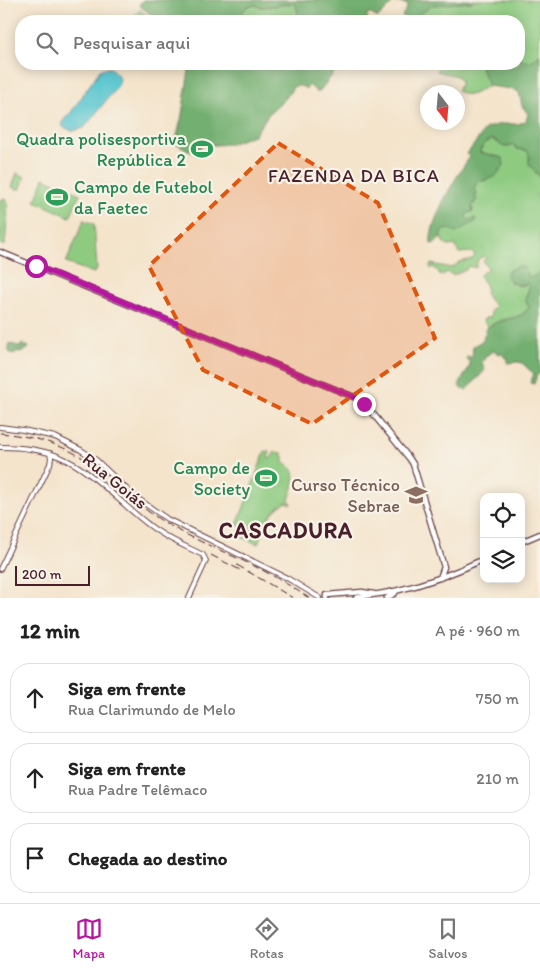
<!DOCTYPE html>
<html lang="pt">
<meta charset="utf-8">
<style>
body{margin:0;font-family:Itim,sans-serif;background:#f6f6f6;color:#222}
.controls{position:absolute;right:15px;bottom:15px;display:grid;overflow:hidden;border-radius:10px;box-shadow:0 2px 12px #0003}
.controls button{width:45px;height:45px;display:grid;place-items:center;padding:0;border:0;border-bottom:1px solid #e0e0e0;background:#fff;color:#222;font:25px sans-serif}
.compass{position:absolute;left:420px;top:85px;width:45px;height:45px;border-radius:50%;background:#fff;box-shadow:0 2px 12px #0003;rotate:164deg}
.scale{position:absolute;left:15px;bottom:12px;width:75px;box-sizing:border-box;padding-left:5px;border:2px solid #4a1f2b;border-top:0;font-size:14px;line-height:18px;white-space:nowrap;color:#4a1f2b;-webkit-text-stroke:4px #f7f3e8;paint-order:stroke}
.stop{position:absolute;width:15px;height:15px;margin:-11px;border:4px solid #b5179e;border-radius:50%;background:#fff}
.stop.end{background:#b5179e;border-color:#fff;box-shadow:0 1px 5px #0008}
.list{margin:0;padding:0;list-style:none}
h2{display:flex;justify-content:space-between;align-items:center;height:65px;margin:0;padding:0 20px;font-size:21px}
h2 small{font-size:16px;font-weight:400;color:#767676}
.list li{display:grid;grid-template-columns:32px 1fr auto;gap:15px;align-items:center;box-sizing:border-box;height:70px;margin:0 10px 10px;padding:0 10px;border:1px solid #e0e0e0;border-radius:20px}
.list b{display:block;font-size:19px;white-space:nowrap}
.list p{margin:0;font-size:16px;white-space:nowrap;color:#767676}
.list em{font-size:16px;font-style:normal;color:#767676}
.icon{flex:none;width:28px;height:28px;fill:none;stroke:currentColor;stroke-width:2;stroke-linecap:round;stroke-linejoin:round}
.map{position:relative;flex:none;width:540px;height:598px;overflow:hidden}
.search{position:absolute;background:#fff;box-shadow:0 2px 12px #0003;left:15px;right:15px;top:15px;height:55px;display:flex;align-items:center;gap:12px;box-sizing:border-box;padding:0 18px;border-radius:20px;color:#767676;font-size:19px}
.sheet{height:305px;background:#fff}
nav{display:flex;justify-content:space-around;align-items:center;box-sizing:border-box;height:70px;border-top:1px solid #e0e0e0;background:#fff;font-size:14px;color:#767676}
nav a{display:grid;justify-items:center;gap:2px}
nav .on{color:#b5179e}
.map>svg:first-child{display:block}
.green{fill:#8ecb81;stroke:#6c7556}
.forest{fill:#72af6f;stroke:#5e674d}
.water{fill:#59c6d0;stroke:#52727e}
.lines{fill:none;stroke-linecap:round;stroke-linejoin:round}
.secondary-casing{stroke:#643d43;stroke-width:6}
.primary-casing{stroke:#643d43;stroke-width:7}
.secondary{stroke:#fff;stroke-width:4}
.primary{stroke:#fff;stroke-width:4.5}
.rail{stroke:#4a1f2b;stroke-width:1;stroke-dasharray:8 4;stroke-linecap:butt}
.route{stroke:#b5179e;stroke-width:6}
.marked{fill:#e0560e;fill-opacity:0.2;stroke:#e0560e;stroke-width:4;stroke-dasharray:10 6;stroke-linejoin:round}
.labels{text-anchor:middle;stroke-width:4.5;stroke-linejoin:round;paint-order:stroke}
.leisure-label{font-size:18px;fill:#27864d;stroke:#f7f3e8;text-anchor:end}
.street-label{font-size:18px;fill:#4a1f2b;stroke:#f7f3e8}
.education-label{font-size:18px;fill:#785e54;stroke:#f7f3e8;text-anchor:end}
.neighbourhood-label{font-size:19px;letter-spacing:1px;fill:#4a1f2b;stroke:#f7f3e8}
.district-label{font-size:22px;font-weight:bold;letter-spacing:1px;fill:#4a1f2b;stroke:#f7f3e8}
</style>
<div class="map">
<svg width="540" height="598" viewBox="0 0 540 598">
<rect width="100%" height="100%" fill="#f7f3e8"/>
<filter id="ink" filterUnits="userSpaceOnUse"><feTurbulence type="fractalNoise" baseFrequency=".02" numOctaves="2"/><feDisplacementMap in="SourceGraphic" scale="10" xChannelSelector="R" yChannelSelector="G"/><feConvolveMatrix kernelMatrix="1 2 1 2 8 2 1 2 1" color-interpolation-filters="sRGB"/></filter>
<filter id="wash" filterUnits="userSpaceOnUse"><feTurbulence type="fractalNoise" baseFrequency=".0096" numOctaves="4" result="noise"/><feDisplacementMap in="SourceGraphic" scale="20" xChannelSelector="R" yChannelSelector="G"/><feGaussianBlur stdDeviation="1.12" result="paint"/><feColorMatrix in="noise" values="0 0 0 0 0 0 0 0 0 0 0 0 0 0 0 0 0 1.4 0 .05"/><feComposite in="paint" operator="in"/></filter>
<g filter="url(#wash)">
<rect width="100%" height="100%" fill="#f4e4cc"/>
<!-- green -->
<path class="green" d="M473,0H540L539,55L530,62L519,58V21H409L407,19L417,16L433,5L472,2Z
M296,3L298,13L293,21H227C229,18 246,7 249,6C254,4 256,6 260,7C267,8 288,4 296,3Z
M140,10L153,21H130Z
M436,64H480L488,86C473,93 473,99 457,91L461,82L457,76L437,71L439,66Z
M491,139L506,147L514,145L517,149L528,151L535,172L540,177V194L536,195L540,201V272L533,277L529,278L527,272L510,282L519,286L527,284L530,285L525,299L529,307C523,319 510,317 500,321C496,322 492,325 488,327L483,321L485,318L491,317L490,312L495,306L490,301L485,293C489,285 481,282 480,275L485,270L489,269L483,261L486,258L484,256L478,259L476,268L468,266L466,270L453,275L446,272L443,276L440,275L439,272L433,267L431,269L430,266L431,264L452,268L460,262L472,259L475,256L472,252L459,253L455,245L448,246L443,242L440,235L443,230L449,229L456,232L476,221L468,220L465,215L473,211L472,206L475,203V196L477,194L474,188L477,182L488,180L503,158L479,152L484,144Z
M17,173L25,177L20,190L12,187Z
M44,178L80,194L70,217L35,201Z
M5,198L8,205L5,246L0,244V200Z
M84,220L94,224L97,270L94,273L66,263Z
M265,451L270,452L268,458L270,459L275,452L282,453L284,457V463C302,471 293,485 289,500L292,503L290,504L287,502C268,511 265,526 258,544L241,537L244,528L237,525Z"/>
<!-- forest -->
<path class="forest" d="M143,0H473L472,2L433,5L417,16L407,19L402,16L407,8V4L394,2L378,18L371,14H367V17L371,21H293L298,13L295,3L261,7L255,5L248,6C240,13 243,19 230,17L227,21H159L139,5Z
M540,54V177L529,164V156L528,151L517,149L514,145L506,147L500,145L497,141L492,139L484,144L479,152L503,158L504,165L495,177L477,182L474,188L477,194L475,196L477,199L472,206L473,211L465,215L468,220L475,218L476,221L456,233L449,229L443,230L440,235L441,238L435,243L431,244C428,223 457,174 470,157L467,154L486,128L501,124H518L526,121L528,114L522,106L519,92L511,89L488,86L480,64H519V58L530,62Z
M190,64H341L318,93L309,85L306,89L301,86H294L286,98L271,111L254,135L230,144L201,146L197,155L175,143L181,120Z
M519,266L526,268L529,278L533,277L540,272V373L537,375L534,384L530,383L534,374L522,363L518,362L507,363L508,358L504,357L502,353L499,354L494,351L487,355L482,362L485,370L467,390L461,389L459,385L470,365L469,361L466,359L468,356L472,358L473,346L484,340L483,336L486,333L485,330C498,316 521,322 529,307L525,300L530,285L527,284C517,286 511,284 506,275L509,270Z
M9,343L20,347L22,344L29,347L27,350L24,349L23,353L16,351L15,355L9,352Z"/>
<!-- water -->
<path class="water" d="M104,68H111C117,74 123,79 117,87L84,128L73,131L63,127L62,122L72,111L100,70Z"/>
</g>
<g filter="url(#ink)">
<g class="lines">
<!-- secondary casing -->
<g class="secondary-casing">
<path id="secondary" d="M0,427L23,430L55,437L81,450L96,460L134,496L167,519L287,578L320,598
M0,447C21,447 41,449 60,457C91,469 122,505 149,525C165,538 185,546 203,555L206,561L189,598
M0,569L50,464L51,458L50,453"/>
</g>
<!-- primary casing -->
<g class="primary-casing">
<path id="primary" d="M0,252L354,397L365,404L409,458L413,464L444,567L440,578
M521,542L540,534
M327,598V595L362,592L374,594
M356,598C368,595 382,594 395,591C426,584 455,573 484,559
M387,598L395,593"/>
</g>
<!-- secondary -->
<use href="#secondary" class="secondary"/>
<!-- primary -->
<use href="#primary" class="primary"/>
<!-- rail -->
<path class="rail" d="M0,433C31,436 60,443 86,460C114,479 135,505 164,522C193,540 226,552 256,567C275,576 292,587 309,598
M211,555L242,571
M237,565L293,598"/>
</g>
</g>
<g class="lines" filter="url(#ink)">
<!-- route -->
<path class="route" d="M36,266L354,397L364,404"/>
</g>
<!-- marked area -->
<path class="marked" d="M278,143L378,203L435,338L312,424L203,370L149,266Z"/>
<!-- icons -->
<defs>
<g id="stadium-bare" transform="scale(1.725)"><path d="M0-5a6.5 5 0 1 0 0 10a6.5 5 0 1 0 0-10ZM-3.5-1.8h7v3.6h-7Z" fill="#2e9e5b" stroke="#f7f3e8" stroke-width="2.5" paint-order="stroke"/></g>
<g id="university-bare" transform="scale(1.725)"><path d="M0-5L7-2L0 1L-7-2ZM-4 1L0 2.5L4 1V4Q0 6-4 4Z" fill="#8d6e63" stroke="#f7f3e8" stroke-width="2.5" paint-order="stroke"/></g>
</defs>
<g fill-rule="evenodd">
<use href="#stadium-bare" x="202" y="149"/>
<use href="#stadium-bare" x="57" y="197"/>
<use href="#stadium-bare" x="266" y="478"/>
<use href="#university-bare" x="416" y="495"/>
</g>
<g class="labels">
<!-- leisure labels -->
<g class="leisure-label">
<text x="186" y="145">Quadra polisesportiva<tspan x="186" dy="21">República 2</tspan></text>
<text x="74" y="193" text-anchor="start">Campo de Futebol<tspan x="74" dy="21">da Faetec</tspan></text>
<text x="250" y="474">Campo de<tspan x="250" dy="21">Society</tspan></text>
</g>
<!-- street labels -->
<g class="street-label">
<text transform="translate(115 481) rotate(39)" y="6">Rua Goiás</text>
</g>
<!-- education labels -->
<g class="education-label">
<text x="400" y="491">Curso Técnico<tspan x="400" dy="21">Sebrae</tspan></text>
</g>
<!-- neighbourhood labels -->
<g class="neighbourhood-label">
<text x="354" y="182">FAZENDA DA BICA</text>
</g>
<!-- district labels -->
<g class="district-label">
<text x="286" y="538">CASCADURA</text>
</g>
</g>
</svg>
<div class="controls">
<button><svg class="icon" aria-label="locate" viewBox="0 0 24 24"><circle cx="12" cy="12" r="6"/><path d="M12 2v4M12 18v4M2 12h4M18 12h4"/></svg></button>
<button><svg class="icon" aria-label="layers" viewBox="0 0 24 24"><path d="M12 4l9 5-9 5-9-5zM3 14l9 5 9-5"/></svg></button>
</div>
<svg class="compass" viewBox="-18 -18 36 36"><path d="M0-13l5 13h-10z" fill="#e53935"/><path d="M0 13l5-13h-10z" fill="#767676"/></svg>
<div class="scale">200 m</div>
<div class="stop" style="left:36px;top:266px"></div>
<div class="stop end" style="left:364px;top:404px"></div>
<div class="search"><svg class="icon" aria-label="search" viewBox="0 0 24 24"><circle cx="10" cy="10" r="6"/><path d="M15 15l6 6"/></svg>Pesquisar aqui</div>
</div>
<section class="sheet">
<h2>12 min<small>A pé · 960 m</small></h2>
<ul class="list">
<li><svg class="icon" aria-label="ahead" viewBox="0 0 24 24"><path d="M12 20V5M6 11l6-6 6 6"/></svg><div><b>Siga em frente</b><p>Rua Clarimundo de Melo</p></div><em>750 m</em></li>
<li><svg class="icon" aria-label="ahead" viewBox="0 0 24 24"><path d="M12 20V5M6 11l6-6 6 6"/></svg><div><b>Siga em frente</b><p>Rua Padre Telêmaco</p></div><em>210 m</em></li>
<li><svg class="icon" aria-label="arrive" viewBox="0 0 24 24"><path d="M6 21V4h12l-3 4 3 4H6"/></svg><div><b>Chegada ao destino</b></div></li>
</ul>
</section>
<nav>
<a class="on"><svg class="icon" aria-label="map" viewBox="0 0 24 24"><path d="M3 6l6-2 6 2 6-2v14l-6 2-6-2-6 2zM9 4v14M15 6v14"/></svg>Mapa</a>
<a><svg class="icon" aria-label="directions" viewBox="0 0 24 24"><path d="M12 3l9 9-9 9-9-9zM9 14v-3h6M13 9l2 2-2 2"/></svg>Rotas</a>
<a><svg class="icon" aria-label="saved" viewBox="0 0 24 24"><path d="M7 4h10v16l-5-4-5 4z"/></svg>Salvos</a>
</nav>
